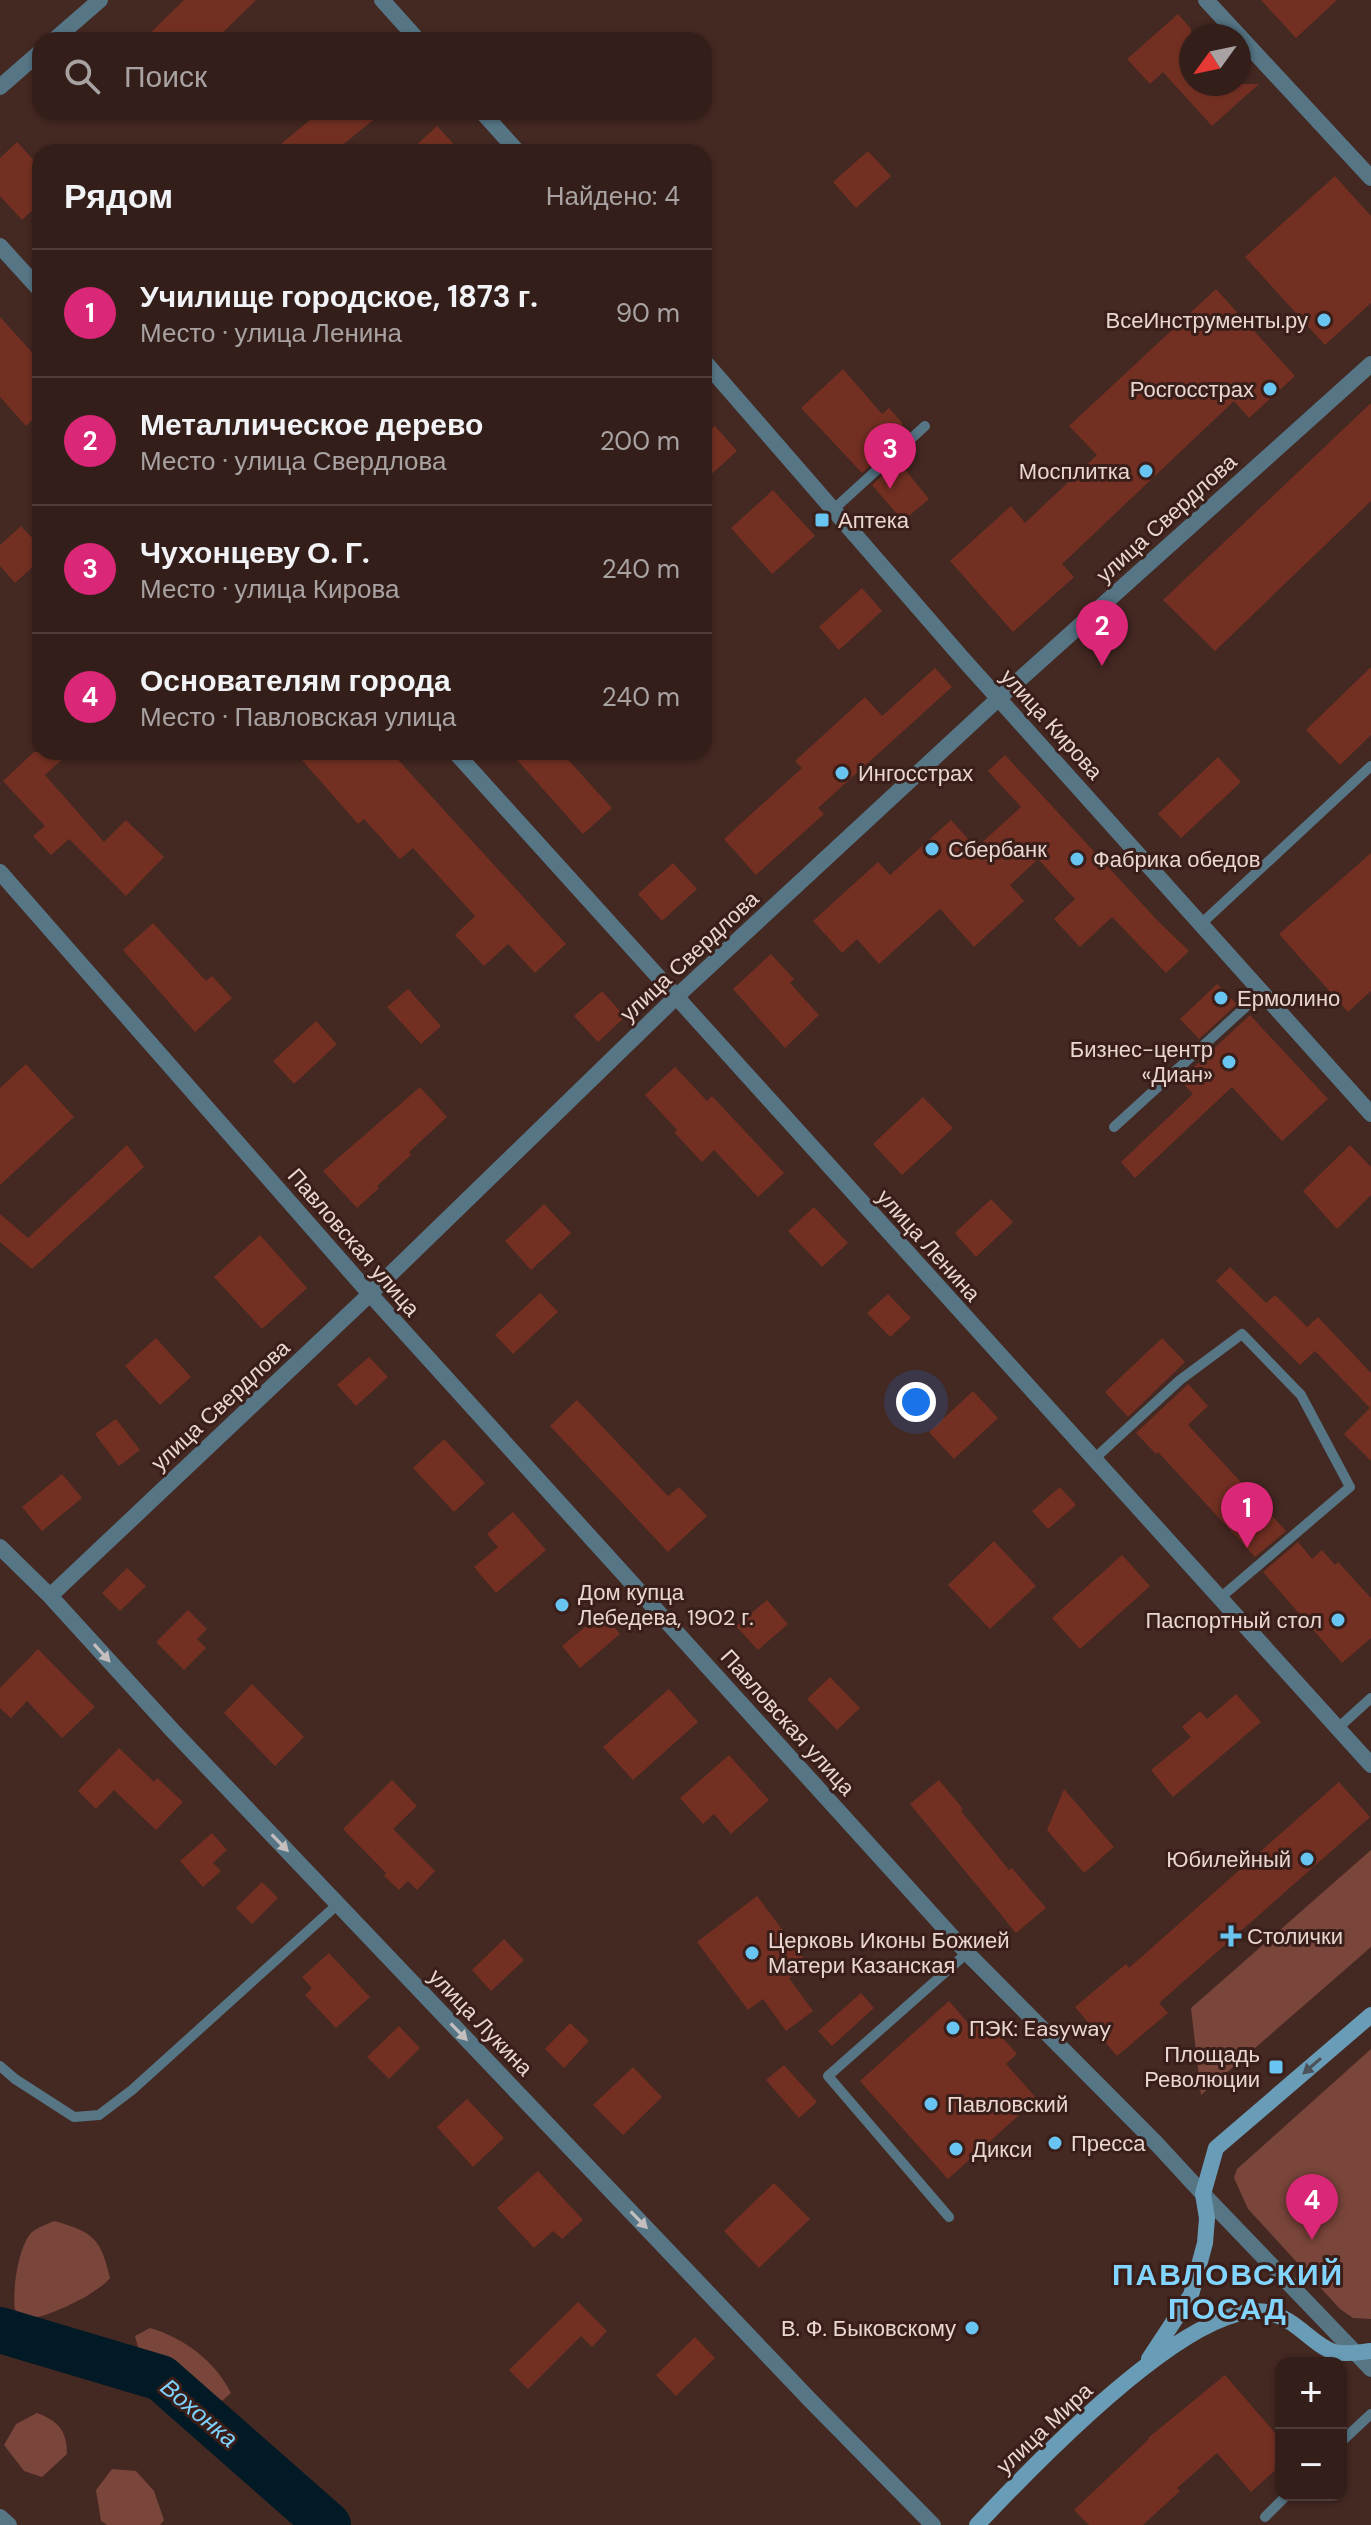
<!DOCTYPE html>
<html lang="ru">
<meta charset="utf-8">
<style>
body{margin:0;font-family:"DM Sans",sans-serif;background:#3b2723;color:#f1f3f6}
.controls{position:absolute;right:24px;bottom:24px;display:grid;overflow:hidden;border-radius:16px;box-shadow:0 2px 6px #0004}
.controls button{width:72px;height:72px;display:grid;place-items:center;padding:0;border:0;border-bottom:2px solid #4e3c39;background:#331e1a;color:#f1f3f6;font:40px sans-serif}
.compass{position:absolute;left:1179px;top:24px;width:72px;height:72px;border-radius:50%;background:#331e1a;box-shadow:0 2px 6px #0004;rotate:237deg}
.you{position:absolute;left:916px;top:1402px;width:28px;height:28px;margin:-20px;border:6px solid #fff;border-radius:50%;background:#1a73e8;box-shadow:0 0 0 12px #1a73e833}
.badge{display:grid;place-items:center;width:52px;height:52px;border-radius:50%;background:#db2777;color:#fff;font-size:26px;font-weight:700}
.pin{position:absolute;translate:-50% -66px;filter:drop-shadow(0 2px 4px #0008)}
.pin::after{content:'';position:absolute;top:42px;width:28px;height:24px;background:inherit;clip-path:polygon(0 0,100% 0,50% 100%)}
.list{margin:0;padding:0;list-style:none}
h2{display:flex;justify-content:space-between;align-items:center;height:104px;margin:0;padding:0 32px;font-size:34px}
h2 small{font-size:26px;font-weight:400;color:#a9a2a2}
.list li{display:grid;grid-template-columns:52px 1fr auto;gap:24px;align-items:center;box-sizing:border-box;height:128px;padding:0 32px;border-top:2px solid #4e3c39}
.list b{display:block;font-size:30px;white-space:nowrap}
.list p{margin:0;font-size:26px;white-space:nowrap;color:#a9a2a2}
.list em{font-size:26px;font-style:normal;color:#a9a2a2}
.icon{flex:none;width:44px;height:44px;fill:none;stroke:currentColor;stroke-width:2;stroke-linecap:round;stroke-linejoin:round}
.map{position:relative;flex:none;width:1371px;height:2525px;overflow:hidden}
.search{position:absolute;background:#331e1a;box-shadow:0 2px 6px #0004;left:32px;top:32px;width:680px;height:88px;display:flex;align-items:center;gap:20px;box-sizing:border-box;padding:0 28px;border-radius:24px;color:#a9a2a2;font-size:30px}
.panel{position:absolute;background:#331e1a;box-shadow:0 2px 6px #0004;left:32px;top:144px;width:680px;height:616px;border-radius:24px}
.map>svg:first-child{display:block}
.green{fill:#7a453a}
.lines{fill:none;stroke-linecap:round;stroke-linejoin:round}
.river{stroke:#011a26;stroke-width:46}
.building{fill:#733022}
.service{stroke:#567686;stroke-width:10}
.minor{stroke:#567686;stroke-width:16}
.tertiary{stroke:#567686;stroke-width:16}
.secondary{stroke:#699db7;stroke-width:16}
.oneway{fill:#c4bebe}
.oneway2{fill:#4d5158}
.poi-dot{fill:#68c4f0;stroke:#3a1e19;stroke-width:3}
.labels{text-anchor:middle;stroke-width:6;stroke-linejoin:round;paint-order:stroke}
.poi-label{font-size:22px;fill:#e9d6d1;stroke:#3a1e19;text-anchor:start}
.street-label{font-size:22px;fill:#e9d6d1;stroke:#3a1e19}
.water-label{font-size:24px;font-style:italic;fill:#7dd3fe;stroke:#3a1e19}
.district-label{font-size:30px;font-weight:bold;letter-spacing:2px;fill:#82d5ff;stroke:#3a1e19}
</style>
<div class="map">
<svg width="1371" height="2525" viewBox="0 0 1371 2525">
<rect width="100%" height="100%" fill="#442822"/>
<!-- green -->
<path class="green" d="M1371,1850V1947L1201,2095L1191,2008Z
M1371,2049V2319L1353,2318L1340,2309L1248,2209L1234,2178L1237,2169Z
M54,2221C94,2232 101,2239 110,2278C96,2295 50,2316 29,2319L15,2310C12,2291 18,2248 31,2233C36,2228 48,2224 54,2221Z
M150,2328C184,2338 215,2361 231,2393L222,2401L139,2351L135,2336Z
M37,2413C58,2421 67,2430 67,2454L42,2477L24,2471L4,2445L16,2424Z
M112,2469L136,2471L154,2491L164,2520L160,2525H107L101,2521L96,2490Z"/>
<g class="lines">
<!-- river -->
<path class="river" d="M0,2330L161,2378L328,2525"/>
</g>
<!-- building -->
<path class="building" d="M184,0H256L215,40H143Z
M1261,0H1337L1296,38Z
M1178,14L1191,29V84H1259L1212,126L1163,72L1150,84L1127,59Z
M320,112H383L334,152H271Z
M437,126L461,152H409Z
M17,142L40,167V203L22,220L0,196V158Z
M868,151L891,176L856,208L833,182Z
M1335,176L1371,216V303L1325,345L1245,257Z
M1216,289L1295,376L1249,418L1234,401L1062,564L1074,577L1013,632L950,561L1011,506L1025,523L1097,455L1069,426Z
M0,317L40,361V413L26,426L0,397Z
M843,369L882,414L889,408L903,424L882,442L888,449L862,473L801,408Z
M1371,403V501L1215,651L1163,600Z
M715,426L737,451L704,481V435Z
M898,461L929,499L903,521L872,485Z
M773,490L815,536L772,574L731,528Z
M21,526L40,546V560L15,583L0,566V545Z
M862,588L882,611L839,650L819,627Z
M1371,667V735L1340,765L1306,730Z
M935,668L952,687L818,808L824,814L756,875L724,839L802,768L795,761L865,697L882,716Z
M34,752H70L45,775L104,842L126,820L164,857L126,896L69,839L51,855L33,836L45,826L3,781Z
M295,752H391L566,944L535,973L508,944L484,966L455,935L475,916L413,848L400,859L364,819L358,824Z
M510,752H561L612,808L583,834Z
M1005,755L1157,920L1189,951L1166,973L1112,917L1080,947L1054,919L1075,899L1038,859L1010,885L1024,901L974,947L940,909L879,964L857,939L842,953L813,921L878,862L890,875L951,820L976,848L1021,807L988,771Z
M1218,757L1241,782L1181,838L1158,814Z
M1371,853V991L1348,1012L1279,934Z
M673,863L697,889L662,921L638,894Z
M153,923L206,981L212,976L232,998L195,1032L123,950Z
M771,954L794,979L790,983L819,1015L785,1048L733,989Z
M1217,984L1237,1004L1199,1039L1180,1019Z
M408,989L441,1026L421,1044L387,1007Z
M602,991L625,1017L598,1042L574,1016Z
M1250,1015L1328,1099L1282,1141L1232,1087L1135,1178L1121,1162L1193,1094L1180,1080Z
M316,1021L337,1044L294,1084L273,1061Z
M26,1064L74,1117L0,1185V1088Z
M675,1067L707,1101L712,1096L784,1173L758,1197L714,1150L702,1162L674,1132L677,1130L645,1095Z
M420,1087L447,1117L409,1152L411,1155L377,1186L379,1188L357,1208L323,1171Z
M923,1097L953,1128L902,1175L873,1144Z
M127,1145L144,1167L32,1269L0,1242V1214L28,1238Z
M1350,1145L1371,1167V1195L1337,1229L1303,1191Z
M991,1199L1013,1222L976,1257L955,1233Z
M544,1204L571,1233L531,1270L505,1241Z
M814,1207L848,1243L822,1267L788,1231Z
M260,1235L307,1288L262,1329L214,1277Z
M1230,1267L1266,1303L1275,1295L1307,1327L1318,1317L1371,1373V1461L1344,1434L1370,1408L1315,1351L1300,1365L1216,1281Z
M540,1293L558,1312L513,1354L495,1335Z
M888,1294L911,1318L890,1337L867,1313Z
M156,1338L191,1377L160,1405L125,1366Z
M1162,1338L1185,1362L1128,1417L1105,1392Z
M369,1357L388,1377L356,1406L337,1385Z
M1188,1384L1208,1406L1188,1425L1286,1531L1255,1557L1158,1452L1156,1454L1136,1433Z
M973,1391L998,1418L954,1459L929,1432Z
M577,1400L668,1496L679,1487L707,1516L668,1552L550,1426Z
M116,1419L140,1450L119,1466L95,1434Z
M444,1439L485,1483L454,1512L413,1468Z
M62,1474L82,1498L42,1531L22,1507Z
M1060,1487L1076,1505L1048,1529L1032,1511Z
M513,1512L546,1550L496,1593L474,1567L498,1547L487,1534Z
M994,1541L1036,1586L990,1629L948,1585Z
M1298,1542L1312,1559L1322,1550L1335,1565L1338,1562L1371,1598V1638L1342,1663L1263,1572Z
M1122,1555L1150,1586L1080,1649L1052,1618Z
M127,1568L146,1586L120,1611L102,1593Z
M767,1600L788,1624L758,1650L736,1626Z
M188,1610L207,1629L197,1639L206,1648L184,1670L156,1642Z
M602,1613L620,1634L580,1668L562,1646Z
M38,1649L95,1707L62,1738L27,1701L11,1718L0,1708V1688Z
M830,1677L860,1708L837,1730L807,1699Z
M252,1684L304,1737L275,1766L224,1713Z
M669,1689L698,1722L633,1780L603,1747Z
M1236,1694L1261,1722L1173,1797L1151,1770L1191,1737L1182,1727L1200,1711L1207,1719Z
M119,1748L154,1782L157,1778L183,1802L156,1830L114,1790L96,1809L78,1791Z
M729,1755L769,1800L731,1834L714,1814L703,1824L680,1798Z
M392,1780L417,1806L393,1829L435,1871L417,1890L408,1881L399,1890L384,1876L386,1873L343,1829Z
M939,1780L963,1809L961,1811L1009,1870L1012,1868L1046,1908L1016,1933L910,1804Z
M1339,1782L1370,1817L1159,2003L1168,2013L1117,2056L1075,2007L1126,1964L1129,1968Z
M1064,1789L1114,1847L1084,1873L1047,1830Z
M212,1833L227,1850L213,1863L221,1871L203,1887L180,1861Z
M262,1882L278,1898L252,1924L236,1908Z
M757,1896L808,1964L789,1978L813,2011L786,2031L763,1999L748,2010L697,1942Z
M504,1939L524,1960L491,1991L472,1970Z
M329,1953L370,1997L336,2028L305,1995L312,1988L302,1977Z
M861,1993L874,2008L832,2046L818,2031Z
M949,2001L973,2029L985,2018L1017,2054L1006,2064L1037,2099L948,2179L860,2081Z
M570,2023L589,2041L564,2068L545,2049Z
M399,2026L420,2048L389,2079L367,2057Z
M784,2065L817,2102L799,2118L766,2080Z
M633,2067L662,2097L623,2135L593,2105Z
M467,2099L504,2138L473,2167L437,2127Z
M538,2171L583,2220L562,2239L553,2231L534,2248L497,2208Z
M774,2183L810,2219L759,2268L724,2231Z
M578,2302L607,2331L592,2347L581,2336L528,2389L509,2370Z
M695,2337L715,2358L676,2396L656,2375Z
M1225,2375L1281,2440V2465L1251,2492L1217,2453L1177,2488L1180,2491L1143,2525H1089L1074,2510L1149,2439L1148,2438Z"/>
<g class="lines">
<!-- service -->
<path class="service" d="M834,509L925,426
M1202,923L1371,766
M1114,1127L1262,992
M1093,1460L1180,1380L1242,1334L1301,1395L1350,1487L1220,1598
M1338,1728L1371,1698
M0,2066L15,2079L74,2117L99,2115L132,2090L338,1904
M949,2217L828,2076L967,1953
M1341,2442L1371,2414
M1265,2517L1287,2495"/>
<!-- minor -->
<path class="minor" d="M1206,0L1371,178
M54,40L100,0
M0,87L40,52
M0,246L40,290
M455,752L1371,1765
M0,872L370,1294L967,1953L1156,2143L1203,2194
M0,1547L50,1596L173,1731L811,2401L933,2525
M50,1596L370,1294L676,997L999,698L1371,364
M0,2517L9,2525"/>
<!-- tertiary -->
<path class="tertiary" d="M382,0L418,40
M482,112L518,152
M704,361L963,659L1371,1114
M1203,2194L1371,2369"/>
<!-- secondary -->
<path class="secondary" d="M1149,2359L1191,2295L1205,2243L1207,2218L1203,2194L1216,2148L1371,2015
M977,2525C1028,2471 1190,2299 1266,2312C1295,2317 1312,2345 1334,2352C1346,2355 1360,2352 1371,2351"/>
</g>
<!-- one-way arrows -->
<defs><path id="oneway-solid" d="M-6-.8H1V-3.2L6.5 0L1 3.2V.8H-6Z" transform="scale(2)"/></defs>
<g class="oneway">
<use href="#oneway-solid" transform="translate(102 1653) rotate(48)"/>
<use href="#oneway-solid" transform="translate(280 1843) rotate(46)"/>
<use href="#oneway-solid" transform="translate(459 2032) rotate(46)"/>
<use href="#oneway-solid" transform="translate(639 2220) rotate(46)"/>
</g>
<use class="oneway2" href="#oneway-solid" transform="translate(1312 2066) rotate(139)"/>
<!-- markers -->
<g class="poi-dot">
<circle cx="1324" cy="320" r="8"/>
<circle cx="1270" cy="389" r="8"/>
<circle cx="1146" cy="471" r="8"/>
<rect x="814" y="512" width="16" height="16" rx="4"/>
<circle cx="842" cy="773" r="8"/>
<circle cx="932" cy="849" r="8"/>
<circle cx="1077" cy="859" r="8"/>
<circle cx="1221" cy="998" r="8"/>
<circle cx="1229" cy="1062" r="8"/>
<circle cx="562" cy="1605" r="8"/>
<circle cx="1338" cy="1620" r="8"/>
<circle cx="1307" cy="1859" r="8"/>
<path d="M1227 1924h8v8h8v8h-8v8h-8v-8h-8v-8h8z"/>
<circle cx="752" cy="1953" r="8"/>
<circle cx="953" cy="2028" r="8"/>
<rect x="1268" y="2059" width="16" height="16" rx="4"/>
<circle cx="931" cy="2104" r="8"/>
<circle cx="1055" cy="2143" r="8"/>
<circle cx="956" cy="2149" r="8"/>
<circle cx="972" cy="2328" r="8"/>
</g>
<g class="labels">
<!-- poi labels -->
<g class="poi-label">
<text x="1308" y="328" text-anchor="end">ВсеИнструменты.ру</text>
<text x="1254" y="397" text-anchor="end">Росгосстрах</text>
<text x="1130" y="479" text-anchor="end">Мосплитка</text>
<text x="838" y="528">Аптека</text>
<text x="858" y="781">Ингосстрах</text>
<text x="948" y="857">Сбербанк</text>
<text x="1093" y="867">Фабрика обедов</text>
<text x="1237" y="1006">Ермолино</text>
<text x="1213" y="1057" text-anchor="end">Бизнес-центр<tspan x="1213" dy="25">«Диан»</tspan></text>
<text x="578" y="1600">Дом купца<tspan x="578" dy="25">Лебедева, 1902 г.</tspan></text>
<text x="1322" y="1628" text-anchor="end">Паспортный стол</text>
<text x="1291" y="1867" text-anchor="end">Юбилейный</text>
<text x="1247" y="1944">Столички</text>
<text x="768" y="1948">Церковь Иконы Божией<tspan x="768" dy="25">Матери Казанская</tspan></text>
<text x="969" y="2036">ПЭК: Easyway</text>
<text x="1260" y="2062" text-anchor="end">Площадь<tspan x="1260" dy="25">Революции</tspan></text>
<text x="947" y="2112">Павловский</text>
<text x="1071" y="2151">Пресса</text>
<text x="972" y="2157">Дикси</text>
<text x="956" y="2336" text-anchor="end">В. Ф. Быковскому</text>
</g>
<!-- street labels -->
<g class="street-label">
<text transform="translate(1166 518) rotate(-42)" y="8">улица Свердлова</text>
<text transform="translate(1052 724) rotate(48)" y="8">улица Кирова</text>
<text transform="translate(689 956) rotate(-43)" y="8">улица Свердлова</text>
<text transform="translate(354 1242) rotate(49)" y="8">Павловская улица</text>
<text transform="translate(929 1245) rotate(48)" y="8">улица Ленина</text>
<text transform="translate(220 1405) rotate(-43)" y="8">улица Свердлова</text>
<text transform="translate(788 1722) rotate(48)" y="8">Павловская улица</text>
<text transform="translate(481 2022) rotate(46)" y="8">улица Лукина</text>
<text transform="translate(1044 2428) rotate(-43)" y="8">улица Мира</text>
</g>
<!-- water labels -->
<g class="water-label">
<text transform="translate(199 2413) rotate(40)" y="8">Вохонка</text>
</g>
<!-- district labels -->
<g class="district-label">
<text x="1228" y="2285">ПАВЛОВСКИЙ<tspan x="1228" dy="34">ПОСАД</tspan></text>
</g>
</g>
</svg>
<div class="controls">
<button>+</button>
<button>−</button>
</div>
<svg class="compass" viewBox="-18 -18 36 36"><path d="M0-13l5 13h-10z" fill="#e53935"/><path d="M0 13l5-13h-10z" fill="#a9a2a2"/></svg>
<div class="you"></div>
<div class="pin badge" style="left:1247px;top:1548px">1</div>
<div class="pin badge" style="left:1102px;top:666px">2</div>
<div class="pin badge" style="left:890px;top:489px">3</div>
<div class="pin badge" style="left:1312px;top:2240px">4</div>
<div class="search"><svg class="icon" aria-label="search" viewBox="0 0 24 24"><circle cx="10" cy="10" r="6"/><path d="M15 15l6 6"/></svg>Поиск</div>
<section class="panel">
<h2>Рядом<small>Найдено: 4</small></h2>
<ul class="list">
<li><span class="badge">1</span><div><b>Училище городское, 1873 г.</b><p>Место · улица Ленина</p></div><em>90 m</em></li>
<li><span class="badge">2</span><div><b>Металлическое дерево</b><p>Место · улица Свердлова</p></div><em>200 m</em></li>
<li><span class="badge">3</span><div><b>Чухонцеву О. Г.</b><p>Место · улица Кирова</p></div><em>240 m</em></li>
<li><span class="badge">4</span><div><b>Основателям города</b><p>Место · Павловская улица</p></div><em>240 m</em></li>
</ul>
</section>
</div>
